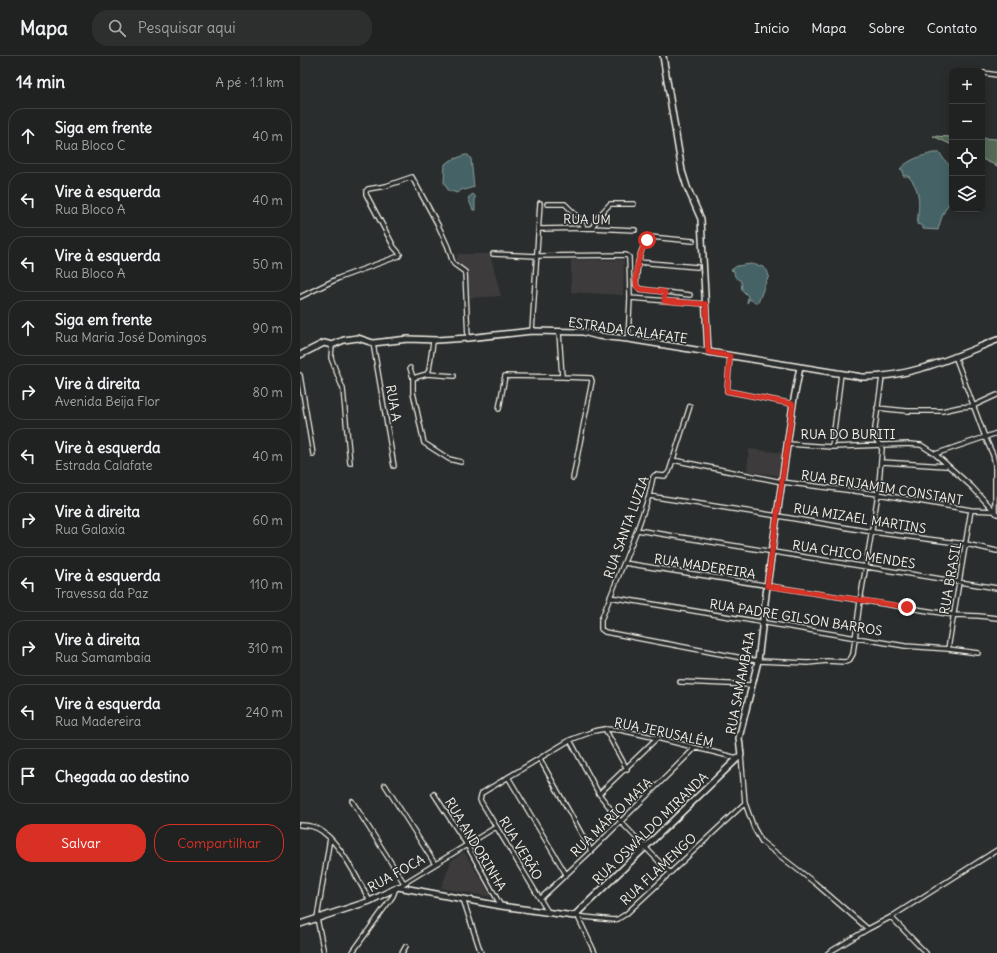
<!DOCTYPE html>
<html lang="pt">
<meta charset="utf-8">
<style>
body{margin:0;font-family:Delius,sans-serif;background:#2d2f2f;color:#f1f3f6}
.controls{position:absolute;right:12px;top:12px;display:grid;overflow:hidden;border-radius:8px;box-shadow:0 2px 10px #0003}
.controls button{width:36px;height:36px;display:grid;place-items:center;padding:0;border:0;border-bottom:1px solid #3d3f40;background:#202222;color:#f1f3f6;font:20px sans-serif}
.stop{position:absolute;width:12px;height:12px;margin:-9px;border:3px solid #d93025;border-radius:50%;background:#fff}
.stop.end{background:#d93025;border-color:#fff;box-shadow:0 1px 4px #0008}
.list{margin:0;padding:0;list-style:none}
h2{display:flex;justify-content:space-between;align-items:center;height:52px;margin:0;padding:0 16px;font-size:17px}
h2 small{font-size:13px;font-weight:400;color:#a2a4a5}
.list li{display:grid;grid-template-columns:26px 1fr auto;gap:12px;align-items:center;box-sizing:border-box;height:56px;margin:0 8px 8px;padding:0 8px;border:1px solid #3d3f40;border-radius:16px}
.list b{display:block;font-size:15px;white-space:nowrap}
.list p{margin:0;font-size:13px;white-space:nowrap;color:#a2a4a5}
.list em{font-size:13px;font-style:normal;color:#a2a4a5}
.actions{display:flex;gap:8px;padding:12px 16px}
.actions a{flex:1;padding:9px 0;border:1px solid #d93025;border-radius:16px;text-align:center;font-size:14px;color:#d93025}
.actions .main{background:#d93025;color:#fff}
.icon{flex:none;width:22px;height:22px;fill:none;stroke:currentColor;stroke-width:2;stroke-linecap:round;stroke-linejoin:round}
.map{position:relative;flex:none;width:697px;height:897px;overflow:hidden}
header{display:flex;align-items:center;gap:24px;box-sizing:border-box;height:56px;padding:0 20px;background:#202222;border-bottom:1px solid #3d3f40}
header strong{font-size:19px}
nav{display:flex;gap:22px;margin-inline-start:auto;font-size:14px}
.search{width:280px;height:36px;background:#2d2f2f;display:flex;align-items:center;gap:10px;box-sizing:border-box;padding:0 14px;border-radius:16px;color:#a2a4a5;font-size:15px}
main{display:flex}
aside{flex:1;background:#202222}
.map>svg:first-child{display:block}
.built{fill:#3e3b3a}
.green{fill:#546a56;stroke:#a4ae9f}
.water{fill:#456466;stroke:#8b9c9a}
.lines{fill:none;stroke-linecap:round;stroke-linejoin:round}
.street-casing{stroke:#f4f1e8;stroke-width:6}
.secondary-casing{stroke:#f4f1e8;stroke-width:8}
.street{stroke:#2a2d2e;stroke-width:3.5}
.secondary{stroke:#2a2d2e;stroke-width:5}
.route{stroke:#d93025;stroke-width:5}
.labels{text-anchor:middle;stroke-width:3;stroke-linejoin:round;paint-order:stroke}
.street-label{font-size:13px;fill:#f4f1e8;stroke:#2a2d2e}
</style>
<header>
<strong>Mapa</strong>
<div class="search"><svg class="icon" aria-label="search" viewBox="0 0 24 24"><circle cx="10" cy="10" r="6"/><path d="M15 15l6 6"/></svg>Pesquisar aqui</div>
<nav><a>Início</a><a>Mapa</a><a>Sobre</a><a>Contato</a></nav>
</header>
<main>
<aside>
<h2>14 min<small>A pé · 1.1 km</small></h2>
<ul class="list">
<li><svg class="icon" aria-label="ahead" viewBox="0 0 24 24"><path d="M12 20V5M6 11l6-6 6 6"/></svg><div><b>Siga em frente</b><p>Rua Bloco C</p></div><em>40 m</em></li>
<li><svg class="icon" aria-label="left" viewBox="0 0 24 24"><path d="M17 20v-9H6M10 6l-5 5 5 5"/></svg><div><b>Vire à esquerda</b><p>Rua Bloco A</p></div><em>40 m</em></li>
<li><svg class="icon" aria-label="left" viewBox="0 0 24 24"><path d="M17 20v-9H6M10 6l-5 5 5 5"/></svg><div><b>Vire à esquerda</b><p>Rua Bloco A</p></div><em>50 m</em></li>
<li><svg class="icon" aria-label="ahead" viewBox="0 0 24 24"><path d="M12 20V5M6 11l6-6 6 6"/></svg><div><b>Siga em frente</b><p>Rua Maria José Domingos</p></div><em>90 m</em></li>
<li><svg class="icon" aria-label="right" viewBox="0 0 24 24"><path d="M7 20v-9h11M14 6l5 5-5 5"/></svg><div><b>Vire à direita</b><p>Avenida Beija Flor</p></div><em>80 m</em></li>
<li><svg class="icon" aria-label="left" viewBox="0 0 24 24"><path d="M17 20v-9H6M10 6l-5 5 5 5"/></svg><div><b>Vire à esquerda</b><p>Estrada Calafate</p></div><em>40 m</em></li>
<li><svg class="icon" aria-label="right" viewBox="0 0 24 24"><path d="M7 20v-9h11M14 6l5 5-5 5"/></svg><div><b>Vire à direita</b><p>Rua Galaxia</p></div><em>60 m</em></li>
<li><svg class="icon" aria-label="left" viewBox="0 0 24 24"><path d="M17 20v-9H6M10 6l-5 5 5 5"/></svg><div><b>Vire à esquerda</b><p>Travessa da Paz</p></div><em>110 m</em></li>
<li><svg class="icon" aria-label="right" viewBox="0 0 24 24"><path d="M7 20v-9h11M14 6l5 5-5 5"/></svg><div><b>Vire à direita</b><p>Rua Samambaia</p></div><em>310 m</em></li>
<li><svg class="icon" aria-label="left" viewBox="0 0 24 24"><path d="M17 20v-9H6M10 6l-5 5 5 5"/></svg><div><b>Vire à esquerda</b><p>Rua Madereira</p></div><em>240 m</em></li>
<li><svg class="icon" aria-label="arrive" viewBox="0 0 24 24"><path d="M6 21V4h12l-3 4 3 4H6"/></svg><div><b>Chegada ao destino</b></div></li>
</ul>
<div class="actions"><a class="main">Salvar</a><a>Compartilhar</a></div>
</aside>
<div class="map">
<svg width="697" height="897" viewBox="0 0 697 897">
<rect width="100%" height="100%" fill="#2a2d2e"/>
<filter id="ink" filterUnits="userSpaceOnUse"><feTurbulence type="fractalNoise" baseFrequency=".025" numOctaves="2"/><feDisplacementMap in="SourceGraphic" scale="8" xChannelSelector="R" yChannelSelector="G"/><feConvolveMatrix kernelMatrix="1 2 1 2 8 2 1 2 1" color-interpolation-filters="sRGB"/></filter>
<g filter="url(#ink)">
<!-- built -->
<path class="built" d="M157,198H190L201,240L167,242V219L164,212L157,207Z
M271,204H324L323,239L271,236Z
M449,393L484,397L482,420L447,415Z
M164,796L192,841L141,832L151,805Z"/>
<!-- green -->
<path class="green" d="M633,80L652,81V89Z
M682,82L697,83V110L682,103Z"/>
<!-- water -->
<path class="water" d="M633,97H640C648,112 654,106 651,125L652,127V144C644,152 641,163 638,174L623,173V170L617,168C619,149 622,135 608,120H603V114L600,113C608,104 621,100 633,97Z
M165,99H168L171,103L174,131L165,134L163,133L157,137L151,135L149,136L144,126L145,108L149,105Z
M173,138L175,140V154H173L168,142Z
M451,208C460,210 468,210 469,221L467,223L458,247H455L450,243L447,247L448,240L442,234L441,225C436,222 434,221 434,215L431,214L437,210Z"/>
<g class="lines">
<!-- street casing -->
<g class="street-casing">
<path id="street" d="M684,17L697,19
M247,148H265L280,163L284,172
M292,172L298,161L310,148H334
M239,173L292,172L335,174
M193,198L237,200L326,199L329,201L330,242L328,283
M338,206L397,211
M390,239L340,233L336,229C337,214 338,193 350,181L393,185
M0,241L39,222L99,200L100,198L94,191L66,138V135L68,133L86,130L112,121L138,169L148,191L152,204L154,208L165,216L168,282
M330,242L406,248
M232,275L240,147
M259,276L262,321L291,322L292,325L273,422
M136,284L133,286L129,314L127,318L113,322V336L124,387L149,403L161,406
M73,287L94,410
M32,289L31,302L43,333L50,407
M430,300L427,335L493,348
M110,312L113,322
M127,318L154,320
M0,319L13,398
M390,350L369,416L365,420L355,419L353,421L349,440L337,474L301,564V573L305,576L458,605L508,607L527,605L544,606L549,605L553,598L560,545L578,438L582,393L576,383L575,372L582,321
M577,352L607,355H642L660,351L673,350L697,339
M199,353L205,320L262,321
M488,388L532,391L609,388L621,389L635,398L672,431L697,458
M532,391L541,318
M635,398L697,377
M373,404L482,426L578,438L671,454L695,455V409L693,399L685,381L655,300
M582,406L646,410
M349,440L478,460L572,476L666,488L697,495
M337,474L697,532
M324,507L654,559L679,560L697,562
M310,541L605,590L648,593L678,597
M648,593L671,454
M380,626L452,629
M305,673L327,713
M270,684L299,738L321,766L370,817
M441,699L445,747L454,772L462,786L515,827L568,873
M240,703L291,795
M208,721L266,818
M85,729L135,808
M134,738L167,789L201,850
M299,738L357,682
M52,745L104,827
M0,769C8,769 17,771 23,776C42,790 58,824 70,845
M98,831L196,771
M163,843L181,897
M240,843L291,795L395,692
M248,856L180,744L181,739L182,737L270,684L294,675L305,673L320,674L357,682L437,702
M274,860L314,864L318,863L326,858L445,747
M278,861L295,897
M591,861L626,897
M24,897L17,862L30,782
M52,897L93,840L96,832
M102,897L106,890
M528,897L568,873L591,861L697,794"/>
</g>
<!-- secondary casing -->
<g class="secondary-casing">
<path id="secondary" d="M363,0L382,115L387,131L401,163L408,296
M0,299L24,287L32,289L44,284L58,282L73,287L108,283L137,284L168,282L232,275L283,276L298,280L328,283L562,321C610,322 654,301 697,284
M0,868L70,845L98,831L201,850L274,860L441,699L439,682L458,605L467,530L493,348L500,311"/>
</g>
<!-- street -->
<use href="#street" class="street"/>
<!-- secondary -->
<use href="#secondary" class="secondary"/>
</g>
</g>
<g class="lines" filter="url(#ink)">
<!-- route -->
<path class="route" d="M347,184C340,196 333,218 337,231L340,233L365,236L364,245L406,248L408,296L430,300L427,335L493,348L467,530L607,551"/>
</g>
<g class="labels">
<!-- street labels -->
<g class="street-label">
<text transform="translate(287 163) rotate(1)" y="5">RUA UM</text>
<text transform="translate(328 274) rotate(8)" y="5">ESTRADA CALAFATE</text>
<text transform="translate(94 347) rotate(80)" y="5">RUA A</text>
<text x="548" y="383">RUA DO BURITI</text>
<text transform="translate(582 431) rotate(9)" y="5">RUA BENJAMIM CONSTANT</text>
<text transform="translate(560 462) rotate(9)" y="5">RUA MIZAEL MARTINS</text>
<text transform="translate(326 471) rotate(-70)" y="5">RUA SANTA LUZIA</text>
<text transform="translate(554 498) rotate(9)" y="5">RUA CHICO MENDES</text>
<text transform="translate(405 510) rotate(9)" y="5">RUA MADEREIRA</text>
<text transform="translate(650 522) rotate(-80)" y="5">RUA BRASIL</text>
<text transform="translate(496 561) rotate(9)" y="5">RUA PADRE GILSON BARROS</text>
<text transform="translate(440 627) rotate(-79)" y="5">RUA SAMAMBAIA</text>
<text transform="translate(364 676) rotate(12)" y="5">RUA JERUSALÉM</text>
<text transform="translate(311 761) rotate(-44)" y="5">RUA MÁRIO MAIA</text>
<text transform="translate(350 772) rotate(-44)" y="5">RUA OSWALDO MIRANDA</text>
<text transform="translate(176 788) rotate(59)" y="5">RUA ANDORINHA</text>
<text transform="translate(221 792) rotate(59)" y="5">RUA VERÃO</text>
<text transform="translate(358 813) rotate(-43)" y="5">RUA FLAMENGO</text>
<text transform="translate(96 817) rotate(-29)" y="5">RUA FOCA</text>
</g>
</g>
</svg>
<div class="controls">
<button>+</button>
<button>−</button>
<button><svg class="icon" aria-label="locate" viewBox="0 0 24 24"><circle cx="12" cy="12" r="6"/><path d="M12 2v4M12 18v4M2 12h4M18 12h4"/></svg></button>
<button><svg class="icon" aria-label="layers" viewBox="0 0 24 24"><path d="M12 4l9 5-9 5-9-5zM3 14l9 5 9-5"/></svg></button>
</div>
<div class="stop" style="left:347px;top:184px"></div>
<div class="stop end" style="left:607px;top:551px"></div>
</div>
</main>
